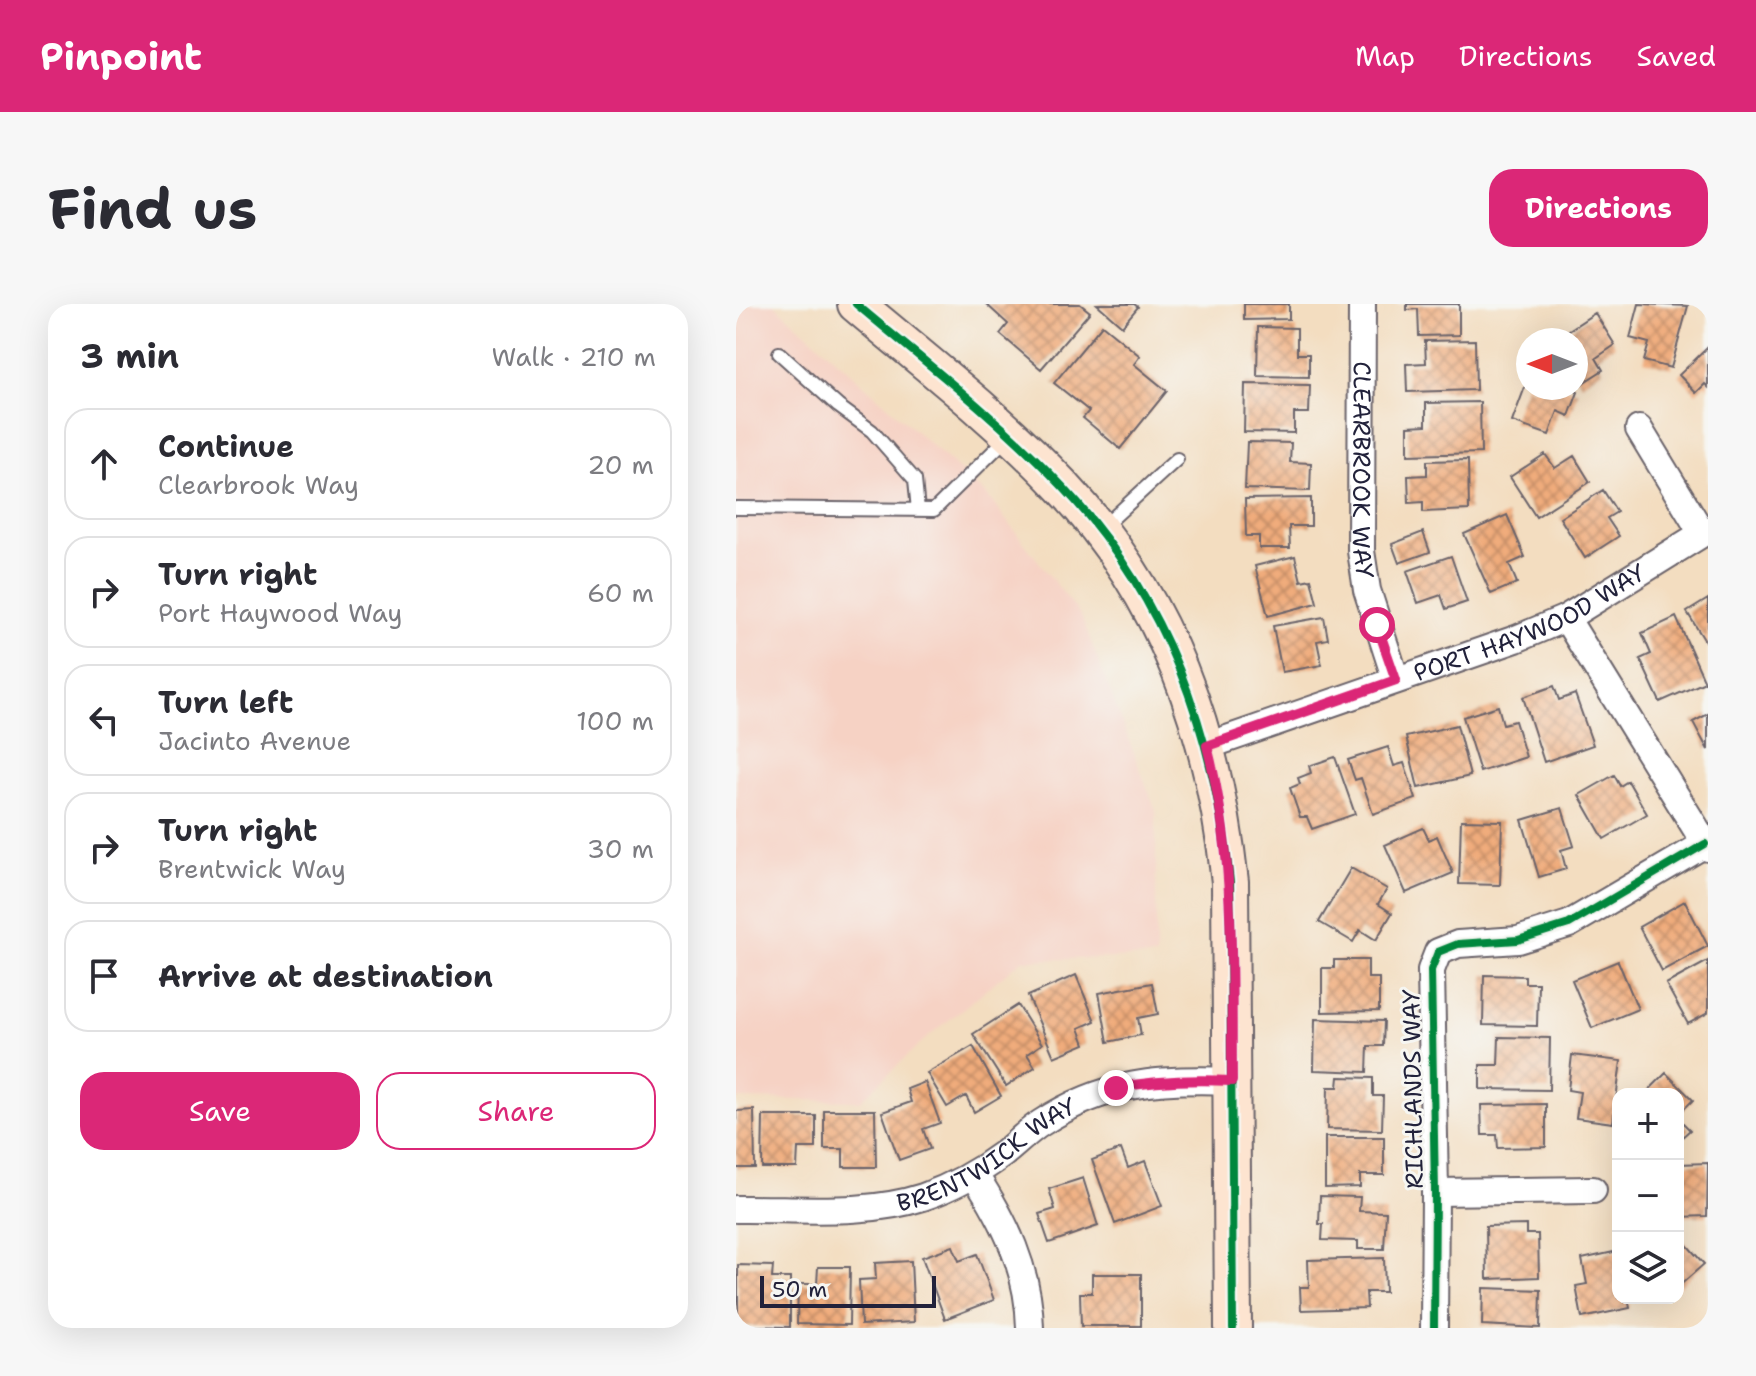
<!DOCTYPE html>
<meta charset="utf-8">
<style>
body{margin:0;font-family:"Shantell Sans",sans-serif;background:#f7f7f7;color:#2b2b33}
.controls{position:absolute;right:24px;bottom:24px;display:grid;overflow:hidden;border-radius:16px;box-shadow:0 8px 32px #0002}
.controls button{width:72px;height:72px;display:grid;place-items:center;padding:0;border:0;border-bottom:2px solid #e1e1e2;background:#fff;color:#2b2b33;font:40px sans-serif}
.compass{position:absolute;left:780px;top:24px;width:72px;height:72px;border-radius:50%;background:#fff;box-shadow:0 8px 32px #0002;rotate:270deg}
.scale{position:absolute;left:24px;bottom:20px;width:176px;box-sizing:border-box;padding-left:8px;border:4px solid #22223b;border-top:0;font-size:22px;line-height:28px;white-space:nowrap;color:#22223b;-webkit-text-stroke:6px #f6f6f2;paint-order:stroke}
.stop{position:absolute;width:24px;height:24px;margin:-18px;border:6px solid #db2777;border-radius:50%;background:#fff}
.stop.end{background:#db2777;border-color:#fff;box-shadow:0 2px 8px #0008}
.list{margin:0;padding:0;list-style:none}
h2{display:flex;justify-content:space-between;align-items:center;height:104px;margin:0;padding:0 32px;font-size:34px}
h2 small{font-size:26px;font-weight:400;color:#7c7c81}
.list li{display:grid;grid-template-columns:52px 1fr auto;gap:24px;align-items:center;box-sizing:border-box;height:112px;margin:0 16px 16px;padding:0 16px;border:2px solid #e1e1e2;border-radius:24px}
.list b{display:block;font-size:30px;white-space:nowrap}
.list p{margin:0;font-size:26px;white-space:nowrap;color:#7c7c81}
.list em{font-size:26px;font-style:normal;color:#7c7c81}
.actions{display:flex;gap:16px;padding:24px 32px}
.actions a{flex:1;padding:18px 0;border:2px solid #db2777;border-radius:24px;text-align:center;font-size:28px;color:#db2777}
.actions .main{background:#db2777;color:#fff}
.icon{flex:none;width:44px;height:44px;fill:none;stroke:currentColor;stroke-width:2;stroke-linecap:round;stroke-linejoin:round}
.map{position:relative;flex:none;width:972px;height:1024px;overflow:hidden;border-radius:24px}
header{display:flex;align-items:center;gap:48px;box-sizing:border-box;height:112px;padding:0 40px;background:#db2777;color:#fff}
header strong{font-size:38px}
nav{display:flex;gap:44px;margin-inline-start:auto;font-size:28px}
.intro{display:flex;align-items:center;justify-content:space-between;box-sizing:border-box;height:192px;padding:0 48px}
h1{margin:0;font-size:56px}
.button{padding:20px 36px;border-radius:24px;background:#db2777;color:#fff;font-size:28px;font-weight:700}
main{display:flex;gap:48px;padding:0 48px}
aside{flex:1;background:#fff;border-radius:24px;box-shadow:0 8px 32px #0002}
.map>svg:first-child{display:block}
.built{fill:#f6d2c4}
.building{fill:url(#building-cross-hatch)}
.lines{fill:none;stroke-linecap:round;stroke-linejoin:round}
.lane-casing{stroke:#6b636a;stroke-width:16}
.street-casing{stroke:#6b636a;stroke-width:30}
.secondary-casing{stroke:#6b636a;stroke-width:40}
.lane{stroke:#fff;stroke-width:12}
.street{stroke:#fff;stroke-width:26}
.secondary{stroke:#fde4d0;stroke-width:36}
.cycleway-casing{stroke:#f6f6f2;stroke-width:13}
.cycleway{stroke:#00873e;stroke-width:8}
.route{stroke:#db2777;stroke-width:10}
.labels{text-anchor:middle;stroke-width:6;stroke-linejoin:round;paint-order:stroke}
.street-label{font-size:24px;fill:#22223b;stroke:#f6f6f2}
</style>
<header>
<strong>Pinpoint</strong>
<nav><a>Map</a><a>Directions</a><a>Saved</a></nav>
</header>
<div class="intro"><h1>Find us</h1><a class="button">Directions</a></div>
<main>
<aside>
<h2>3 min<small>Walk · 210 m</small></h2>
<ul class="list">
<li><svg class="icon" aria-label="ahead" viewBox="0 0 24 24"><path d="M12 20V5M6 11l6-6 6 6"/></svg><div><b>Continue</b><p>Clearbrook Way</p></div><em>20 m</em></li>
<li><svg class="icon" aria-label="right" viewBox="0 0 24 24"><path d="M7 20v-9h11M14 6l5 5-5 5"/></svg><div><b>Turn right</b><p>Port Haywood Way</p></div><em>60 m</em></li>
<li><svg class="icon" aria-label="left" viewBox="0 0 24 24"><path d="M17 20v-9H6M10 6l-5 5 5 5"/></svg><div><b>Turn left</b><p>Jacinto Avenue</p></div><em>100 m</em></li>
<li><svg class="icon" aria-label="right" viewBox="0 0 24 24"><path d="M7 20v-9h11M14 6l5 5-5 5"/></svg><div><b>Turn right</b><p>Brentwick Way</p></div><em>30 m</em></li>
<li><svg class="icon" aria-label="arrive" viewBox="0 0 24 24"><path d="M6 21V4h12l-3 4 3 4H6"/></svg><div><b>Arrive at destination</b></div></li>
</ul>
<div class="actions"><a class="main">Save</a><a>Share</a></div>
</aside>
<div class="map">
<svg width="972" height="1024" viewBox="0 0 972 1024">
<defs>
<pattern id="building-cross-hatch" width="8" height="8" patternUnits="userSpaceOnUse" patternTransform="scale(2)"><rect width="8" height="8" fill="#f0ac7b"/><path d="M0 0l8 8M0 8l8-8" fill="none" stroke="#c28c66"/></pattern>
</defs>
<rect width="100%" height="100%" fill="#f6f6f2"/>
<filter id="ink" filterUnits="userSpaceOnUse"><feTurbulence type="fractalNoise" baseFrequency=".0125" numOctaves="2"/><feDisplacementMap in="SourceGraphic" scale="16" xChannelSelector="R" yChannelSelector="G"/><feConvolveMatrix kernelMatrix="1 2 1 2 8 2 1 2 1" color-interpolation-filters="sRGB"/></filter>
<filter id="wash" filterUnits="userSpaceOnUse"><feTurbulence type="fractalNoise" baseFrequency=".006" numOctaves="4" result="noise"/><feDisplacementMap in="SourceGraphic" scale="32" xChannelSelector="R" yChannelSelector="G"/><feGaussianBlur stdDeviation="1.8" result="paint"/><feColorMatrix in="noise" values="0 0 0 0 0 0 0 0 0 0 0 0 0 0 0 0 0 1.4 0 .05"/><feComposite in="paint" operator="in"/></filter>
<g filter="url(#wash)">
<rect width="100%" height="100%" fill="#f3ddc0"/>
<!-- built -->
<path class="built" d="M0,0H38L250,190L345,312L420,507V653L286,656L186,738L124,797L0,795Z"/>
<g id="blocks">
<!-- building -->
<path class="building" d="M250,0H344L354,8L305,65L264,30L272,20Z
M361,0H398L402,3L386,22Z
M508,0H553V15L508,16Z
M671,0H723V31L683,32L682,5L671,6Z
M903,0L952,2L935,64L908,57L913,39L894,34Z
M859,9L879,41L860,54L867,66L845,80L840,72V36H818Z
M366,21L404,52L398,60L431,87L384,145L347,114L353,107L318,79Z
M522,23L561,24V50H573V73L521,72Z
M739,36L740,86L671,88L670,60L690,59L689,37Z
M972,43V83L969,80L960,89L943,71Z
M792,75V84H830L842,88L833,112L822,107L813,131L776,118Z
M509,80L574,81L573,109H558V129L508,128Z
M744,98L745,149L672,151V122L690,121V99Z
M511,138L555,139L554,158L575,159L574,187L509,185Z
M809,150L819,164L838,152L854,178L800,213L774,173Z
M732,156L733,206L687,208V198L673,199L672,172L691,171V157Z
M867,186L881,208L871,214L883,232L849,254L824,214Z
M575,194V222H553L554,244H523V232H510L509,195Z
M771,211L789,253L773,260L781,279L755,290L728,230Z
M687,228L694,248L663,259L656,240Z
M559,252L565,277L575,275L581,299L532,312L519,262Z
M715,252L731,298L710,305L705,291L682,299L671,267Z
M972,295V342L951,308Z
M588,313L592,335L581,337L586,361L546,368L537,322Z
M940,313L969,378L924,398L904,355L915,350L906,329Z
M818,382L823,396L839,390L857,441L808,458L787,393Z
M762,402L767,420L779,417L790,453L744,468L727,413Z
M972,410V446L957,418Z
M721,421L734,472L682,484L670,433Z
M652,443L658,462L668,459L680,495L637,510L625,474L619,476L612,456Z
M599,453L619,510L576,525L571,513H564L554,484L564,480L562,474L575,469L573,462Z
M878,471L884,482L892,477L911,510L868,535L843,491Z
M826,504L838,542L825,546L830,565L803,573L786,516Z
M725,516L766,517L764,581L723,580Z
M687,524L693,536L701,532L717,569L670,589L649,541Z
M615,564L651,585L642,600L656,609L640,636L624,626L617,638L583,618Z
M949,597L972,642L926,667L903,623Z
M598,656H632V674H643V707L586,708V664H598Z
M882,657L902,705L856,724L836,676Z
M972,657V709L952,720L930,680Z
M340,671L359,717L343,724L349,740L318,753L292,692Z
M748,671L789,672V679H802L801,722L747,721Z
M416,679L422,710L402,714L405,731L372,738L363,689Z
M282,701L306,740L291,750L299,763L270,782L237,730Z
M579,715L648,717L647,742H632L631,768L578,766Z
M763,733L814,734L813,786L744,785V761H762Z
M237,742L265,792L238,808L230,792L211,803L191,769Z
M836,751L885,757L877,819L840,814L844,788L832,786Z
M930,769L957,796L942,811V790H909Z
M603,773L637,774V792H647L646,826L591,825L592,783H602Z
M189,778L204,819L187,825L194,845L163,856L146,808L175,798L171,785Z
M810,800V843L762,844L761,831H746L745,801Z
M18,806L19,864H0V807Z
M88,806H139L140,863H107V845H88Z
M27,812H80V844H62L61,864H26Z
M942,814L954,826L944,835L942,833Z
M589,833H648V871H624V883L589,884Z
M385,845L392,864L409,857L426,902L379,920L356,856Z
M972,859L971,912L942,913V860Z
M347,874L362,922L313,939L303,910L319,905L313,885Z
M584,892L624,893L623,907L650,908L648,945H622V937L586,936L587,920H583Z
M790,921V930H802L803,973L751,975L750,922Z
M942,931L968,960L942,983Z
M217,942L223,957L241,950L258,996L209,1015L186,953Z
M882,947V994H892L894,1004L846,1014L840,982L851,980L846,955Z
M648,954L649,988H630L631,1004L565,1006L564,983H573L572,956Z
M175,957L178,1018L125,1021L123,976L140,975L139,959Z
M2,961L37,962L36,974H54V1023L2,1022Z
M82,963H114L113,1021L61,1020L62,980H81Z
M356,970H405V1022H345L344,989H356Z
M747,984L805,986L804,1024L746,1021Z"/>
</g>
</g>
<g filter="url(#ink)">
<use href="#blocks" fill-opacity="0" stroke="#6b636a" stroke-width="2"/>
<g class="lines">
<!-- lane casing -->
<g class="lane-casing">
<path id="lane" d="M43,49L102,102L136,127L179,176L182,206
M0,204L198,206L271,134
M366,224L441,155"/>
</g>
<!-- street casing -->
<g class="street-casing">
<g id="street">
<path id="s1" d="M626,0L625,247L631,286L660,376"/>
<path d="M903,125L966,229"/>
<path d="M830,314L972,544"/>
<path id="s2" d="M471,442L780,335L830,314L972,226"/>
<path d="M238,870C269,917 293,966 294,1024"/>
<path d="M699,888L857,886"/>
<path id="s3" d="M0,905C61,904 129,912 187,893C216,883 243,868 267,850C280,840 291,828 305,819C368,778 423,774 496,777"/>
<path d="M698,1024L699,888L695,666L702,648L722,640L782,636L833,620L969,540"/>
</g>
</g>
<!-- secondary casing -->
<g class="secondary-casing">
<path id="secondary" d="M120,0C190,59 263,115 326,182C431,293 478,429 494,578L497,1024"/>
</g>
<!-- lane -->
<use href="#lane" class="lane"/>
<!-- street -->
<use href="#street" class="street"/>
<!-- secondary -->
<use href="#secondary" class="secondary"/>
<!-- cycleway casing -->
<g class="cycleway-casing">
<path id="cycleway" d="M120,0C190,59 263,115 326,182C431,293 478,429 494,578L497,1024
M698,1024L699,888L695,666L702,648L722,640L782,636L833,620L969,540"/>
</g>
<!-- cycleway -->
<use href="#cycleway" class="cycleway"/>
</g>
</g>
<g class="lines" filter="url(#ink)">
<!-- route -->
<path class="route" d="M380,784C419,776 456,775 496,777C495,665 500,552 471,442L660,376L641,321"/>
</g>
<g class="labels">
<!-- street labels -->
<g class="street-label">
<text dy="8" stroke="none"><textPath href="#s1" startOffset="166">CLEARBROOK WAY</textPath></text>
<text dy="8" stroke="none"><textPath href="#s2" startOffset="346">PORT HAYWOOD WAY</textPath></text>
<text transform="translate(677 785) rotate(-91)" y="8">RICHLANDS WAY</text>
<text dy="8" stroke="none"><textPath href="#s3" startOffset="264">BRENTWICK WAY</textPath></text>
</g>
</g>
</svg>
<div class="controls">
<button>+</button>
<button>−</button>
<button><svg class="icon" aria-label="layers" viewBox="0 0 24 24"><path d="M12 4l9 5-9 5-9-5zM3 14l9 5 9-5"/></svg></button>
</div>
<svg class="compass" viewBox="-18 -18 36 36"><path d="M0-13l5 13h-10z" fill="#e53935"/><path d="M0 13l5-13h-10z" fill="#7c7c81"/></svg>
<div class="scale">50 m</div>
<div class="stop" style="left:641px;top:321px"></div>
<div class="stop end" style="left:380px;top:784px"></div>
</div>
</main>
